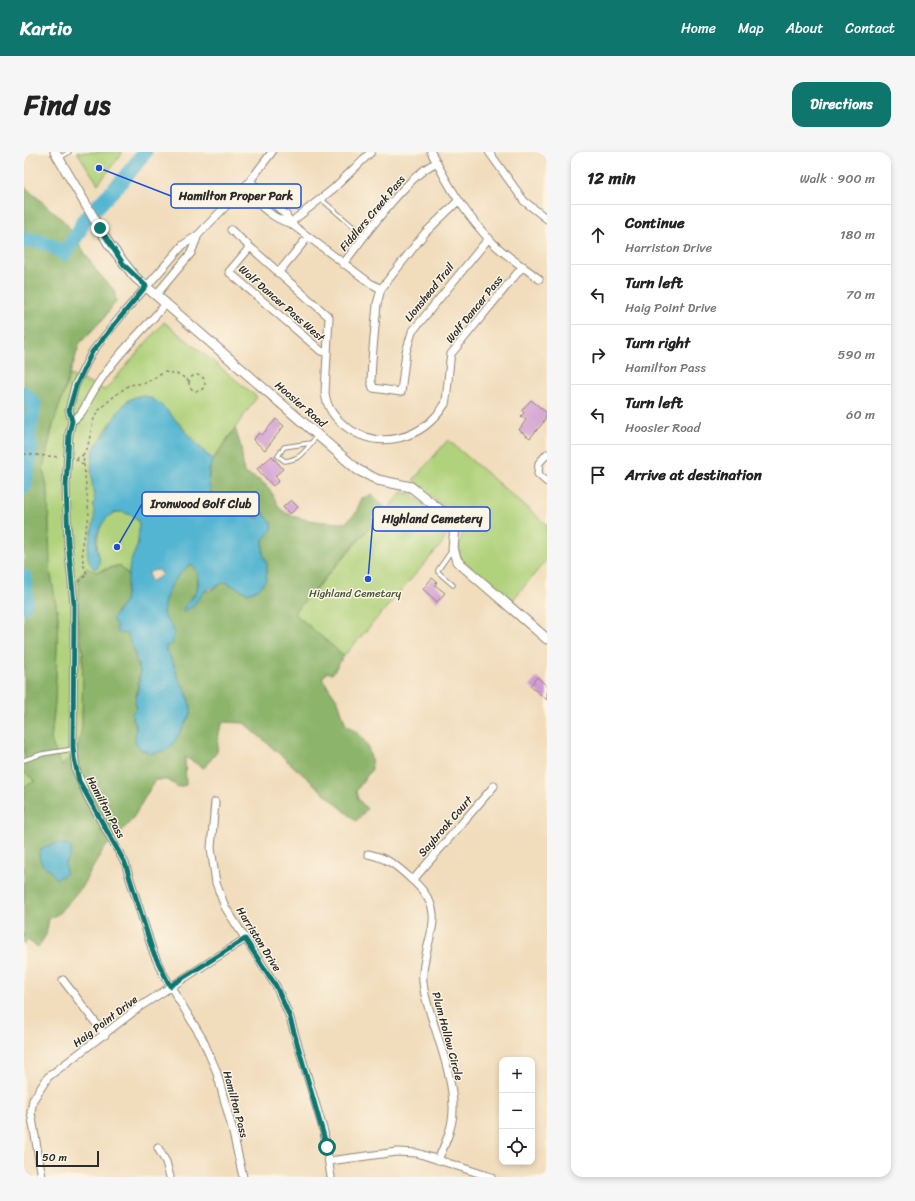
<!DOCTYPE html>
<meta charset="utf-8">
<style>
body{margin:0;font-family:Sriracha,sans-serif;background:#f6f6f6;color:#222}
.controls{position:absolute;right:12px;bottom:12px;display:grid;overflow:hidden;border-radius:8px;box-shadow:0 2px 6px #0003}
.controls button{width:36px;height:36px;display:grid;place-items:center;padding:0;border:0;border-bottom:1px solid #e0e0e0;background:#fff;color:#222;font:20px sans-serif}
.scale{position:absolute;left:12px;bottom:10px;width:63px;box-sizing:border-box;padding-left:4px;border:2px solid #2b2b2b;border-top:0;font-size:11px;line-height:14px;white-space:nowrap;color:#2b2b2b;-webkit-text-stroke:3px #fcf5e5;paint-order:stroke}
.stop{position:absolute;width:12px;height:12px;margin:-9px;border:3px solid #0f766e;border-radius:50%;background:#fff}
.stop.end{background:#0f766e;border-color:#fff;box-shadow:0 1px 4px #0008}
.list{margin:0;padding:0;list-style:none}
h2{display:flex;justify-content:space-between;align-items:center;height:52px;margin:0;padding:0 16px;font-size:17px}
h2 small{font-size:13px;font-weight:400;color:#767676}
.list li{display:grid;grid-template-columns:26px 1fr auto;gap:12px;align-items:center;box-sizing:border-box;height:60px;padding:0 16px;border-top:1px solid #e0e0e0}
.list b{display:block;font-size:15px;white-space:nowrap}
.list p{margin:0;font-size:13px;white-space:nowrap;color:#767676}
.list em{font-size:13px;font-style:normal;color:#767676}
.icon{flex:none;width:22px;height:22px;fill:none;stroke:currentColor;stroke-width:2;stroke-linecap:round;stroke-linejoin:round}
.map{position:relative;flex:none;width:523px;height:1025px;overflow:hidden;border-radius:12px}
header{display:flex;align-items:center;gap:24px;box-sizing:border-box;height:56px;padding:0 20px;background:#0f766e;color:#fff}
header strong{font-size:19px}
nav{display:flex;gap:22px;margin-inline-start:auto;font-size:14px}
.intro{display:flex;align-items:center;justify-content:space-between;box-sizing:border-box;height:96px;padding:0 24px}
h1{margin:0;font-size:28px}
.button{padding:10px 18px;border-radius:12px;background:#0f766e;color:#fff;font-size:14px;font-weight:700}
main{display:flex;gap:24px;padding:0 24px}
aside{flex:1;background:#fff;border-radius:12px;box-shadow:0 2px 6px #0003}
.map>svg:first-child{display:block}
.green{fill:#b0d27b;stroke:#6e7e53}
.forest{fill:#8cb46b;stroke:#5c704b}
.water{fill:#52b5d1;stroke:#3e707e;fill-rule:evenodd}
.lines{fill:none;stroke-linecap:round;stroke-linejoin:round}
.river{stroke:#52b5d1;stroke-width:15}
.building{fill:#cf98d2}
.lane-casing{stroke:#8e8473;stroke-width:5.5}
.street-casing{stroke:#8e8473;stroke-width:9}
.secondary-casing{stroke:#8e8473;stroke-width:11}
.path{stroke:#8e8473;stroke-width:1.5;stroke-dasharray:3 3;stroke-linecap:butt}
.lane{stroke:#fff;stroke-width:3.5}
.street{stroke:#fff;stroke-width:7}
.secondary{stroke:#fff;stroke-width:9}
.route{stroke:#0f766e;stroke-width:5}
.labels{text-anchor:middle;stroke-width:3;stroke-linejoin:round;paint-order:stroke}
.street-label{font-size:11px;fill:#2b2b2b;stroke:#fcf5e5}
.park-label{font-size:11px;fill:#4c553f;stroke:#fcf5e5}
.leader{fill:none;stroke:#1d4ed8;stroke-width:1.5}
.callout-dot{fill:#1d4ed8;stroke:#fcf5e5;stroke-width:1.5}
.callout{fill:#fcf5e5;stroke:#1d4ed8;stroke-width:1.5}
.callout-label{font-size:12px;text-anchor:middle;font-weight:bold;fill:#2b2b2b}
</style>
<header>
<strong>Kartio</strong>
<nav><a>Home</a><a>Map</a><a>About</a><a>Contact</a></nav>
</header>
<div class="intro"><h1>Find us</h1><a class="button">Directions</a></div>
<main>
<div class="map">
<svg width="523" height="1025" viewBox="0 0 523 1025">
<rect width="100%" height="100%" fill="#fcf5e5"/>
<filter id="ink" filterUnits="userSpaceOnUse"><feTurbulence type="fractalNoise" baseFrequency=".025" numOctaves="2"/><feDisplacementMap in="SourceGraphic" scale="8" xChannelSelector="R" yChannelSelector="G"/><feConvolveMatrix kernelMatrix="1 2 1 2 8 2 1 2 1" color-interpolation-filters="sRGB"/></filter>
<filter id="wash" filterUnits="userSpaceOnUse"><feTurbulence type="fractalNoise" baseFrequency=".012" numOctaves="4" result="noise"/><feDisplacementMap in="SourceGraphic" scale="16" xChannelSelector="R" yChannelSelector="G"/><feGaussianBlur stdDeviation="0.9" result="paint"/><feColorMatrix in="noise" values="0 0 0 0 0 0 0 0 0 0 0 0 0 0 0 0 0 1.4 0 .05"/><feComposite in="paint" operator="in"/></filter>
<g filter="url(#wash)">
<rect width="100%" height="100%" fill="#f1dcbb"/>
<!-- green -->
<path class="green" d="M53,0H99L74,32Z
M140,170L233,245L189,307L183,303C172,291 135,245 121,244C114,243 108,246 103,249C94,261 83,275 76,288C68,305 66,331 71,349L69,353L72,366L65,391L76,406C69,391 76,358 98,360C103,361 108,364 113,367C121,386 106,405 105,424L96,413L55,424L53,469L59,501L58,575L53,600L37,615L27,588L31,550L34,465L26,417L24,340L19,316L29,273L46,223L81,238Z
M424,288L523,373V407L487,450L436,406C432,393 442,380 435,368L389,328Z
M378,340L387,342L422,370L425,380L417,393L320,504L270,461Z
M0,620L11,629L0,635Z"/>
<!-- forest -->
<path class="forest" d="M0,34L42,71L71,117L90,138L92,149L80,166L56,191L29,273L19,316L24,340L26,417L34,465L31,550L27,588L37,614L53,600L58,575L59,501L53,469L55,424L62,416L73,420L96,413L105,424L101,449L92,460L106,486L112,510L116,518L111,551L113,556L109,567C115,578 108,589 118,599L153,585L155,579L166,563L167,556L162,539L153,524L151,514L141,495L151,479L139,463C140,442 150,424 167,412L174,420L173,438L159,457L161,460L181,439H186L201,430L224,441L235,437L243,412L239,402V386L245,381L234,367L220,356L199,352L185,337L184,330L187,311L211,276L217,295L220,321C229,325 240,329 246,338C251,345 251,351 258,358C271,370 305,370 321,371L331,362L338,346L348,343L362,356L270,461L320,504L308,522L303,520L298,526L314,549L322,573C341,583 347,597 348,617L332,639L334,647L343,657L332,669L220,571L199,570L195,581L193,600L180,616L161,605L162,633L154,635L144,628H131L108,668L79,698L57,736L34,762L25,767L22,783L14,795L3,788L0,792V635L11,629L0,620Z"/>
<!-- water -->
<path class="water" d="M115,244C134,242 153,270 164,283C170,290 177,296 183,303L189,307C181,323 183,342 198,352C207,357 219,356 228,360V363L234,367L237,362H240L248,372V378L239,387V402L243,412L242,428L235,437L224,441L201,430L181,439L168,455L160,460L159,457C162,452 166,449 169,445C176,436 178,419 167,412C150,424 140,443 139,463C147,473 153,479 148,492L141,495L151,515L153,524L162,539L167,556L166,563L148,594L140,599L126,602L114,595L111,589L112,573L107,562L113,556L111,551C113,541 116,530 116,520C116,515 106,486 102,481L99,482L93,480L92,473L88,468L101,449L106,411L114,392L115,372L113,367C108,364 104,361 98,360C83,358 73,378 72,390C72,399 78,406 74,415L70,417C53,399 76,375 69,353L71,349C68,337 65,308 70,297C72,291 78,287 81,282C90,268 97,248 115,244ZM132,418L136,419L138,423L129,429L126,428L125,420Z
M29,692H43L47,695C48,703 46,706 41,711L42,722L32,727L25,717C17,714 16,709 15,701L18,696Z"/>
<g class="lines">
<!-- river -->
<path class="river" d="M0,90L2,88C17,88 28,92 40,102L55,80L59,69L98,29L121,0
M0,241L10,252L4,287L7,294L0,335
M0,425L2,448L0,454"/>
</g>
<g id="blocks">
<!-- building -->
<path class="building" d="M507,248L523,261L519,271L506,286L495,278L502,268L497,264L500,261L498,258Z
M252,267L260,274L241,298L229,288L235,281L238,283Z
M248,304L259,317L251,324L255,329L249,334L233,317Z
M267,348L274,355L266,362L259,355Z
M408,426L413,430L411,433L421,441L413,450L399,437Z
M513,525L523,534V548L506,534Z"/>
</g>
</g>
<g filter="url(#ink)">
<use href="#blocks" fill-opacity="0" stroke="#8e8473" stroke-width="1"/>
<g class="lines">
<!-- lane casing -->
<g class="lane-casing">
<path id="lane" d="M36,6L45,0
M297,47L340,84
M287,291L260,295L254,304L261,309C281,306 281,297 293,284
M428,398L414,418V420L429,433
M0,608L18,602L49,597"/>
</g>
<!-- street casing -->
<g class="street-casing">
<path id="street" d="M407,0C424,33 442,64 469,91C482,104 500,115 515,127
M465,0L500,49L523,67
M226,29L262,63L266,71
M218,38C233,49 247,67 266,71L346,131L357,137
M434,49L401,81L357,137L353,152L348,208L347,229L349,236L377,240L382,200L388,180L465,86
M266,71L309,37L347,0
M207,78L305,165L301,241C303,256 310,265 321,274C355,300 399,287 421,252C423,249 425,211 427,202L499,114
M226,95L205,120L297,199L303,201
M319,112C339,87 385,21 412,11
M254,121L284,85
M132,143L167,101L174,83
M48,269C60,262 62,251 69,240C88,207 117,180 142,152
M523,302L515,311L514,322L523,330
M191,650L187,696L192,731L201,755L252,834L265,863L300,980L307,1025
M344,702C363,706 372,713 386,726C426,760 403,778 399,820C398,829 400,839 402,847C411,879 430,925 429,958C429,975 421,992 414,1008
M389,728L470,634
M39,828L81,883
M134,996L142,1010L146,1025
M305,1009L373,1000L393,1001L467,1025
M18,1025L7,960L9,948L24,925L117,854L221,787
M219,1025L207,972L192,918L178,886L138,820L129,800L101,711L63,644L52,618L49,593L50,452L44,391L42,334L45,282L48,269L45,258L51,234L68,200L102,158L159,93L174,83L226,29L248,0"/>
</g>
<!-- secondary casing -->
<g class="secondary-casing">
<path id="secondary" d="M31,0L85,92L111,125L334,318L354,328L387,335L425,365L431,374L429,397L433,409L523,487"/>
</g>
<!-- path -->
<path class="path" d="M165 231a8 8 0 1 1 16 0a8 8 0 1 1-16 0Z
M0,302L36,305
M52,307L60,313
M52,307L59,303
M55,430L63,422L59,412L58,390L65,364L59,303L64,293L70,266L74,259L88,246L105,233L121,231L141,220L156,223L165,229"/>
<!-- lane -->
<use href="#lane" class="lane"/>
<!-- street -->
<use href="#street" class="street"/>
<!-- secondary -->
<use href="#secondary" class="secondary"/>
</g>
</g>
<g class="lines" filter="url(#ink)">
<!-- route -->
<path class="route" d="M76,76L100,113L122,134L68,200L52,234L45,258L48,269L45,282L42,334L44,390L50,452L49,594L50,606L55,629L101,711L129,800L146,834L221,787L252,834L265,863L303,995"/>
</g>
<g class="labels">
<!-- street labels -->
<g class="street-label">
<text transform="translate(348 61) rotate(-50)" y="4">Fiddlers Creek Pass</text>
<text transform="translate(405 140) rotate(-51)" y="4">Lionshead Trail</text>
<text transform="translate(258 151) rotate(41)" y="4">Wolf Dancer Pass West</text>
<text transform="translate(450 157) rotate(-51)" y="4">Wolf Dancer Pass</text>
<text transform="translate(277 252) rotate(41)" y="4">Hoosier Road</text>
<text transform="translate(82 655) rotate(62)" y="4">Hamilton Pass</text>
<text transform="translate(421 674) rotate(-49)" y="4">Saybrook Court</text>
<text transform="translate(235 787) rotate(58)" y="4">Harriston Drive</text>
<text transform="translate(81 869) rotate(-37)" y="4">Haig Point Drive</text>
<text transform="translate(424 884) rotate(75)" y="4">Plum Hollow Circle</text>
<text transform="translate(212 952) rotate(75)" y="4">Hamilton Pass</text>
</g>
<!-- park labels -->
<g class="park-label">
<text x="331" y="445">Highland Cemetary</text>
</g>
</g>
<!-- callouts -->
<path class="leader" d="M75 16L147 44M93 395L118 352M344 427L349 367"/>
<g class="callout-dot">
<circle cx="75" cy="16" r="4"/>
<circle cx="93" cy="395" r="4"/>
<circle cx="344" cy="427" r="4"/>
</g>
<g class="callout">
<rect x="147" y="32" width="130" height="24" rx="4"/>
<rect x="118" y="340" width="117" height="24" rx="4"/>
<rect x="349" y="355" width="117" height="24" rx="4"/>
</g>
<g class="callout-label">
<text x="212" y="48">Hamilton Proper Park</text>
<text x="177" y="356">Ironwood Golf Club</text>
<text x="408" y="371">Highland Cemetery</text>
</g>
</svg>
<div class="controls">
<button>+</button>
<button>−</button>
<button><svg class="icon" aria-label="locate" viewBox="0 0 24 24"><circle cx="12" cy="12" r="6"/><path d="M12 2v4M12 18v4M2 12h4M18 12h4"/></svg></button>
</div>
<div class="scale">50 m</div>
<div class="stop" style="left:303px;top:995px"></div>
<div class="stop end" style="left:76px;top:76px"></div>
</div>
<aside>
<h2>12 min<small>Walk · 900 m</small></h2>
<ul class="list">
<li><svg class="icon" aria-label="ahead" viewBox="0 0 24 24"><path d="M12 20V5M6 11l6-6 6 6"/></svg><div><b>Continue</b><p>Harriston Drive</p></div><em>180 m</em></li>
<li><svg class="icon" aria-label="left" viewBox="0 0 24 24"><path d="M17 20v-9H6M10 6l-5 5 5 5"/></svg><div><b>Turn left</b><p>Haig Point Drive</p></div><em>70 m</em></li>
<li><svg class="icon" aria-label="right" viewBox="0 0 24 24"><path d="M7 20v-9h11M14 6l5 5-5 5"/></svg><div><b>Turn right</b><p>Hamilton Pass</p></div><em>590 m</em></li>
<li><svg class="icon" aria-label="left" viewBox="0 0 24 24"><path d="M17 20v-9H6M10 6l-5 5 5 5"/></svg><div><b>Turn left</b><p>Hoosier Road</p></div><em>60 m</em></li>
<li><svg class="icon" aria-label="arrive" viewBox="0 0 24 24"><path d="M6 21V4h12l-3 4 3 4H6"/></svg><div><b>Arrive at destination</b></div></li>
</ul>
</aside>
</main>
